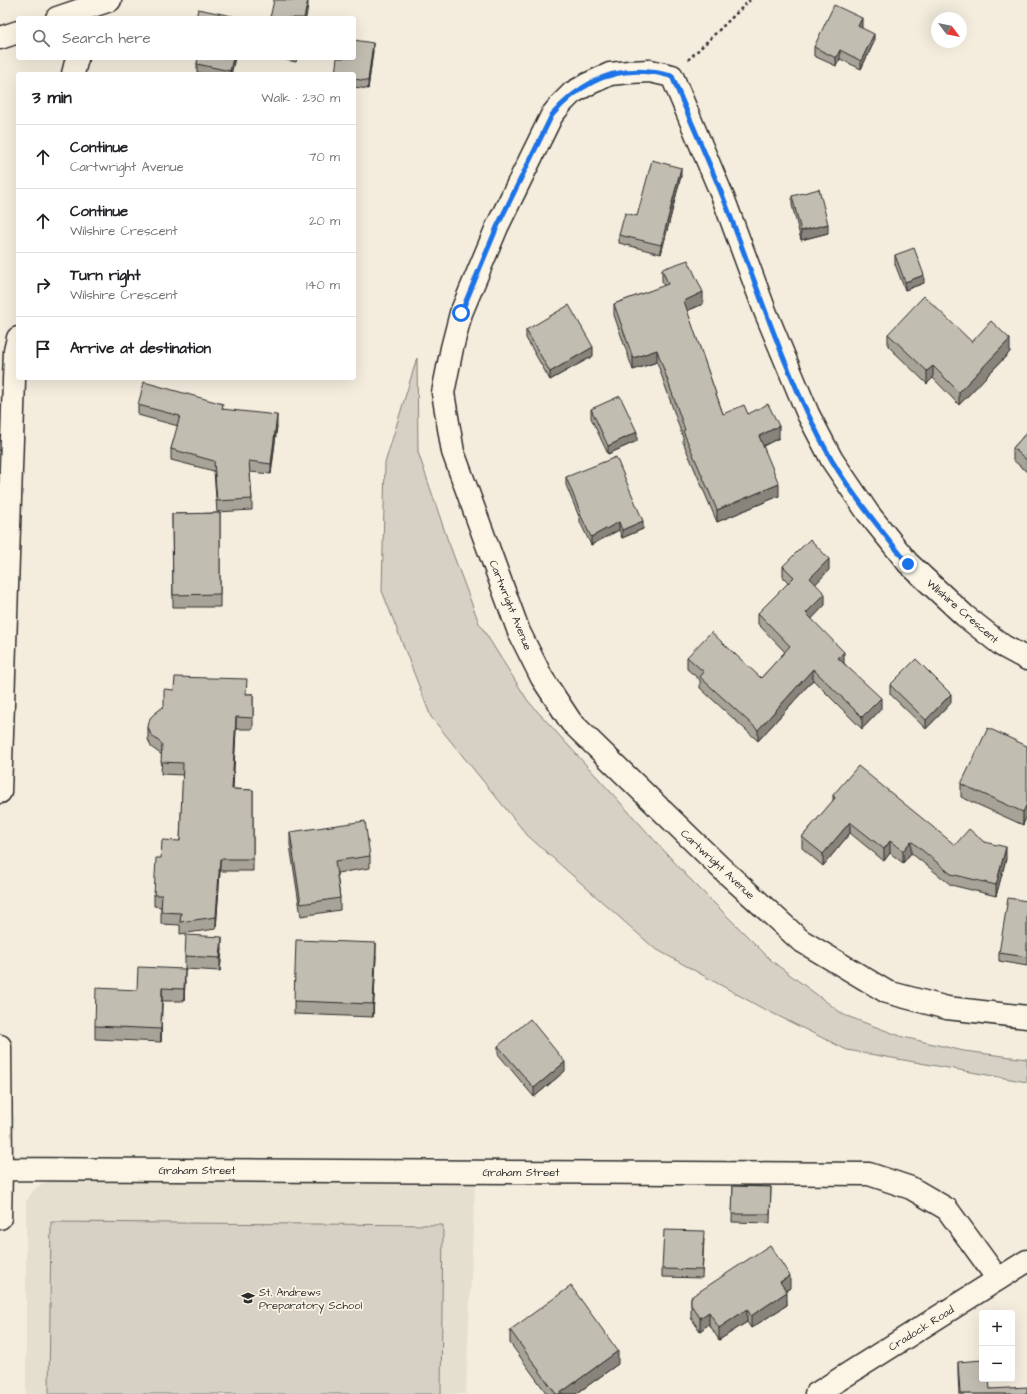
<!DOCTYPE html>
<meta charset="utf-8">
<style>
body{margin:0;font-family:"Architects Daughter",sans-serif;background:#f6f6f6;color:#202124}
.controls{position:absolute;right:12px;bottom:12px;display:grid;overflow:hidden;border-radius:4px;box-shadow:0 4px 16px #0002}
.controls button{width:36px;height:36px;display:grid;place-items:center;padding:0;border:0;border-bottom:1px solid #e0e0e0;background:#fff;color:#202124;font:20px sans-serif}
.compass{position:absolute;left:931px;top:12px;width:36px;height:36px;border-radius:50%;background:#fff;box-shadow:0 4px 16px #0002;rotate:122deg}
.stop{position:absolute;width:12px;height:12px;margin:-9px;border:3px solid #1a73e8;border-radius:50%;background:#fff}
.stop.end{background:#1a73e8;border-color:#fff;box-shadow:0 1px 4px #0008}
.list{margin:0;padding:0;list-style:none}
h2{display:flex;justify-content:space-between;align-items:center;height:52px;margin:0;padding:0 16px;font-size:17px}
h2 small{font-size:13px;font-weight:400;color:#757577}
.list li{display:grid;grid-template-columns:26px 1fr auto;gap:12px;align-items:center;box-sizing:border-box;height:64px;padding:0 16px;border-top:1px solid #e0e0e0}
.list b{display:block;font-size:15px;white-space:nowrap}
.list p{margin:0;font-size:13px;white-space:nowrap;color:#757577}
.list em{font-size:13px;font-style:normal;color:#757577}
.icon{flex:none;width:22px;height:22px;fill:none;stroke:currentColor;stroke-width:2;stroke-linecap:round;stroke-linejoin:round}
.map{position:relative;flex:none;width:1027px;height:1394px;overflow:hidden}
.search{position:absolute;background:#fff;box-shadow:0 4px 16px #0002;left:16px;top:16px;width:340px;height:44px;display:flex;align-items:center;gap:10px;box-sizing:border-box;padding:0 14px;border-radius:4px;color:#757577;font-size:15px}
.panel{position:absolute;background:#fff;box-shadow:0 4px 16px #0002;left:16px;top:72px;width:340px;height:308px;border-radius:4px}
.map>svg:first-child{display:block}
.built{fill:#e5dfd0}
.green{fill:#d6d1c4;stroke:#807e78}
.lines{fill:none;stroke-linecap:round;stroke-linejoin:round}
.minor-casing{stroke:#2b2b2b;stroke-width:25}
.major-casing{stroke:#2b2b2b;stroke-width:25}
.path{stroke:#2b2b2b;stroke-width:2.5;stroke-dasharray:3 3;stroke-linecap:butt}
.minor{stroke:#fcf5e5;stroke-width:22}
.major{stroke:#fcf5e5;stroke-width:22}
.wall{fill:#a7a398;stroke:#2b2b2b}
.shaded-wall{fill:#88847c;stroke:#2b2b2b}
.building{fill:#c2bdb1;stroke:#2b2b2b}
.route{stroke:#1a73e8;stroke-width:5}
.labels{text-anchor:middle;stroke-width:3.5;stroke-linejoin:round;paint-order:stroke}
.street-label{font-size:11px;fill:#2b2b2b;stroke:#fcf5e5}
.poi-label{font-size:11px;fill:#2b2b2b;stroke:#fcf5e5;text-anchor:start}
</style>
<div class="map">
<svg width="1027" height="1394" viewBox="0 0 1027 1394">
<rect width="100%" height="100%" fill="#f4edde"/>
<filter id="ink" filterUnits="userSpaceOnUse"><feTurbulence type="fractalNoise" baseFrequency=".025" numOctaves="2"/><feDisplacementMap in="SourceGraphic" scale="8" xChannelSelector="R" yChannelSelector="G"/><feConvolveMatrix kernelMatrix="1 2 1 2 8 2 1 2 1" color-interpolation-filters="sRGB"/></filter>
<g filter="url(#ink)">
<!-- built -->
<path class="built" d="M55,1179L475,1182L466,1394H26V1202L33,1191L43,1183Z"/>
<!-- green -->
<path class="green" d="M417,358L418,452L447,538L479,623L528,701L687,876L773,962L844,1015L903,1037L964,1051L1027,1059V1082L847,1050L760,1007L654,948L527,835L431,717L382,591L385,463Z
M51,1222L443,1225L441,1394H49Z"/>
<g class="lines">
<!-- minor casing -->
<g class="minor-casing">
<path id="minor" d="M57,18L110,0
M0,38L18,32
M73,74L77,58
M1027,659L1003,646L965,616L908,563L868,513L832,460L808,414L765,311L724,200L672,76L650,71L629,72L610,74L588,84L572,93L561,104L552,115L497,227L461,313L452,348L443,393L453,452L519,632L542,678L571,722L720,867L800,940L887,992L947,1008L1027,1017
M0,792L15,351L18,338
M0,1046L1,1169L0,1218
M0,1169L869,1174L911,1188L947,1209L998,1279"/>
</g>
<!-- major casing -->
<g class="major-casing">
<path id="major" d="M816,1394L1027,1261"/>
</g>
<!-- path -->
<path class="path" d="M688,60L750,0"/>
<!-- minor -->
<use href="#minor" class="minor"/>
<!-- major -->
<use href="#major" class="major"/>
</g>
<!-- wall -->
<path class="wall" d="M862,27V28L874,42L861,69L840,59L836,66L814,56V47Z
M373,51L368,89L354,87V74Z
M198,58H235L231,74H205L197,72V64Z
M277,58H297L296,62Z
M681,176L661,254L619,243V235L637,216Z
M792,196L828,233L801,240L792,205Z
M895,255L924,283L905,290L895,264Z
M662,269L703,304L687,311L723,414H748L779,438L763,446L779,496L717,522L683,442V438L657,362L633,370L614,315V304L664,286L662,281Z
M526,330L593,356L550,380L526,338Z
M888,334L972,342L1010,352L959,405L933,378L927,384L888,346Z
M138,405L223,409L277,426L271,474L250,472L252,499V510L217,512L214,471L171,460V449L178,426L138,415Z
M591,409L637,441L608,454L591,418Z
M1027,432V472L1013,460V448Z
M566,477L643,529L622,538L619,530L591,545L580,522V519L566,485Z
M220,513V607H173L172,514Z
M783,566L829,570L815,584L825,605L811,619L844,663L881,709L862,729L813,680L758,741L700,688V680L687,669V657L761,678L785,652L758,624V613L789,583L783,577Z
M890,685L951,703L926,729L890,694Z
M247,694H253V729H236L233,789L253,790V871H220L216,929L180,934V925L161,924V907L154,906V895L161,858L180,841L183,775L161,774L162,755L151,747L148,739V727Z
M1027,746L1023,825L961,797V784Z
M833,795L955,845L984,842L1006,859L996,896L951,885L911,853L903,863L890,853L884,861L850,833L823,866L802,848V837L833,801Z
M290,832L370,856V868L337,873L340,898V910L301,916L290,845Z
M1027,901V966L999,961V953Z
M222,949L220,971L185,969V956Z
M376,956L373,1017L294,1014V1001Z
M185,981L184,1001H162L161,1042L95,1039V1026L137,990Z
M498,1046L565,1071L534,1097L498,1054Z
M733,1186L771,1187L770,1223L732,1222Z
M704,1239L702,1278L662,1277V1269Z
M790,1288L786,1291L787,1305L751,1328L747,1322L719,1340L709,1324L700,1331L691,1318V1297Z
M510,1330L618,1364L576,1394H547L510,1343Z
M958,1362L990,1389L1027,1394H959L958,1375Z"/>
<!-- shaded-wall -->
<path class="shaded-wall" d="M308,0V5L306,18H304Z
M862,18V27L858,35V26Z
M874,34V42L861,69V61Z
M373,43V51L368,89V81Z
M840,50V59L836,66V58Z
M233,58H235L231,74H230V71Z
M681,168V176L661,254V245Z
M828,224V233L801,240V231Z
M924,275V283L905,290V282Z
M703,292V304L684,312V301Z
M1010,339V352L959,405V392Z
M593,347V356L550,380V372Z
M657,350V362L633,370V358Z
M933,366V378L927,384V371Z
M277,415V426L271,474V464Z
M779,426V438L759,448V436Z
M637,432V441L608,454V446Z
M779,484V496L717,522V510Z
M643,521V529L622,538V530Z
M619,522V530L591,545V537Z
M829,559V570L810,590V578Z
M825,594V605L806,625V613Z
M844,652V664L838,658Z
M813,669V680L758,741V730Z
M951,694V703L926,729V720Z
M881,698V709L862,729V717Z
M236,717V729L232,801V789Z
M1027,804V816L1023,825V812Z
M850,822V833L823,866V854Z
M890,841V853L884,861V849Z
M911,841V853L903,863V851Z
M1006,847V859L996,896V885Z
M220,859V871L216,929V917Z
M222,937V949L220,971V958Z
M376,943V956L373,1017V1004Z
M185,969V981L184,1001V989Z
M162,988V1001L161,1042V1029Z
M565,1062V1071L534,1097V1088Z
M790,1276V1288L780,1294V1282Z
M787,1292V1305L751,1328V1316Z
M747,1309V1322L719,1340V1328Z
M709,1312V1324L700,1331V1318Z
M618,1351V1364L576,1394H559Z"/>
<!-- building -->
<path class="building" d="M274,0H308L304,18H270Z
M834,5L862,18L858,26L874,34L861,61L840,50L836,58L814,47Z
M198,9L242,18H196Z
M354,40L373,43L368,81L354,79V74H335L337,58H354Z
M198,58H233L230,71L197,64Z
M652,160L681,168L661,245L619,235L625,213L637,216Z
M819,189L828,224L801,231L792,196Z
M914,248L924,275L905,282L895,255Z
M688,260L703,292L684,301L723,414L744,405L748,414L768,404L779,426L759,436L779,484L717,510L683,431L685,430L657,350L633,358L614,304L668,284L662,269Z
M924,296L972,342L991,321L1010,339L959,392L933,366L927,371L888,334Z
M569,305L593,347L550,372L526,330Z
M144,382L223,404L222,409L277,415L271,464L249,461L252,499L217,501L214,461L171,449L180,416L138,405Z
M620,396L637,432L608,446L591,409Z
M1027,432V460L1013,448Z
M616,457L643,521L622,530L619,522L591,537L580,514H581L566,477Z
M220,513V594L173,595L172,514Z
M810,539L829,559L810,578L825,594L806,613L844,652L838,658L881,698L862,717L813,669L758,730L700,677L704,672L687,657L711,632L761,678L790,646L758,613L794,577L783,566Z
M916,659L951,694L926,720L890,685Z
M175,677L247,679L246,694H253V718L236,717L232,789L253,790V859H220L216,917L180,922L181,913L161,912L162,895H154L156,858H161L162,840L180,841L183,763L161,762L162,744L151,735L148,727L150,718L153,715L164,706V689L174,690Z
M988,728L1027,746V804L1023,812L961,784Z
M858,766L955,845L969,829L984,842L1006,847L996,885L951,874L911,841L903,851L890,841L884,849L850,822L823,854L802,837L835,798L833,795Z
M365,821L370,856L335,861L340,898L301,904L290,832Z
M1008,898L1027,901V957L999,953Z
M186,935L222,937L220,958L185,956Z
M296,940L376,943L373,1004L294,1001Z
M138,967L185,969L184,989L162,988L161,1029L95,1026L96,988L137,990Z
M530,1019L565,1062L534,1088L498,1046Z
M733,1186L771,1187L770,1214H732Z
M664,1230L704,1231L702,1270L662,1269Z
M770,1245L790,1276L780,1282L787,1292L751,1316L747,1309L719,1328L709,1312L700,1318L691,1305V1297Z
M571,1286L618,1351L559,1394H556L510,1330Z
M982,1360V1379H989L990,1389L1027,1387V1394H960L958,1362Z"/>
</g>
<g class="lines" filter="url(#ink)">
<!-- route -->
<path class="route" d="M461,313L497,227L552,115C578,85 609,67 650,72C657,72 665,75 672,76C689,118 708,159 725,202C758,288 786,378 831,459C853,496 881,530 908,564"/>
</g>
<!-- icons -->
<defs>
<g id="school-bare" transform="scale(1.08)"><path d="M0-5L7-2L0 1L-7-2ZM-4 1L0 2.5L4 1V4Q0 6-4 4Z" fill="#2b2b2b" stroke="#fcf5e5" stroke-width="2.5" paint-order="stroke"/></g>
</defs>
<g fill-rule="evenodd">
<use href="#school-bare" x="248" y="1298"/>
</g>
<g class="labels">
<!-- street labels -->
<g class="street-label">
<text transform="translate(511 605) rotate(68)" y="4">Cartwright Avenue</text>
<text transform="translate(963 611) rotate(41)" y="4">Wilshire Crescent</text>
<text transform="translate(718 864) rotate(43)" y="4">Cartwright Avenue</text>
<text x="197" y="1174">Graham Street</text>
<text x="521" y="1176">Graham Street</text>
<text transform="translate(921 1328) rotate(-32)" y="4">Cradock Road</text>
</g>
<!-- poi labels -->
<g class="poi-label">
<text x="259" y="1296">St. Andrews<tspan x="259" dy="13">Preparatory School</tspan></text>
</g>
</g>
</svg>
<div class="controls">
<button>+</button>
<button>−</button>
</div>
<svg class="compass" viewBox="-18 -18 36 36"><path d="M0-13l5 13h-10z" fill="#e53935"/><path d="M0 13l5-13h-10z" fill="#757577"/></svg>
<div class="stop" style="left:461px;top:313px"></div>
<div class="stop end" style="left:908px;top:564px"></div>
<div class="search"><svg class="icon" aria-label="search" viewBox="0 0 24 24"><circle cx="10" cy="10" r="6"/><path d="M15 15l6 6"/></svg>Search here</div>
<section class="panel">
<h2>3 min<small>Walk · 230 m</small></h2>
<ul class="list">
<li><svg class="icon" aria-label="ahead" viewBox="0 0 24 24"><path d="M12 20V5M6 11l6-6 6 6"/></svg><div><b>Continue</b><p>Cartwright Avenue</p></div><em>70 m</em></li>
<li><svg class="icon" aria-label="ahead" viewBox="0 0 24 24"><path d="M12 20V5M6 11l6-6 6 6"/></svg><div><b>Continue</b><p>Wilshire Crescent</p></div><em>20 m</em></li>
<li><svg class="icon" aria-label="right" viewBox="0 0 24 24"><path d="M7 20v-9h11M14 6l5 5-5 5"/></svg><div><b>Turn right</b><p>Wilshire Crescent</p></div><em>140 m</em></li>
<li><svg class="icon" aria-label="arrive" viewBox="0 0 24 24"><path d="M6 21V4h12l-3 4 3 4H6"/></svg><div><b>Arrive at destination</b></div></li>
</ul>
</section>
</div>
